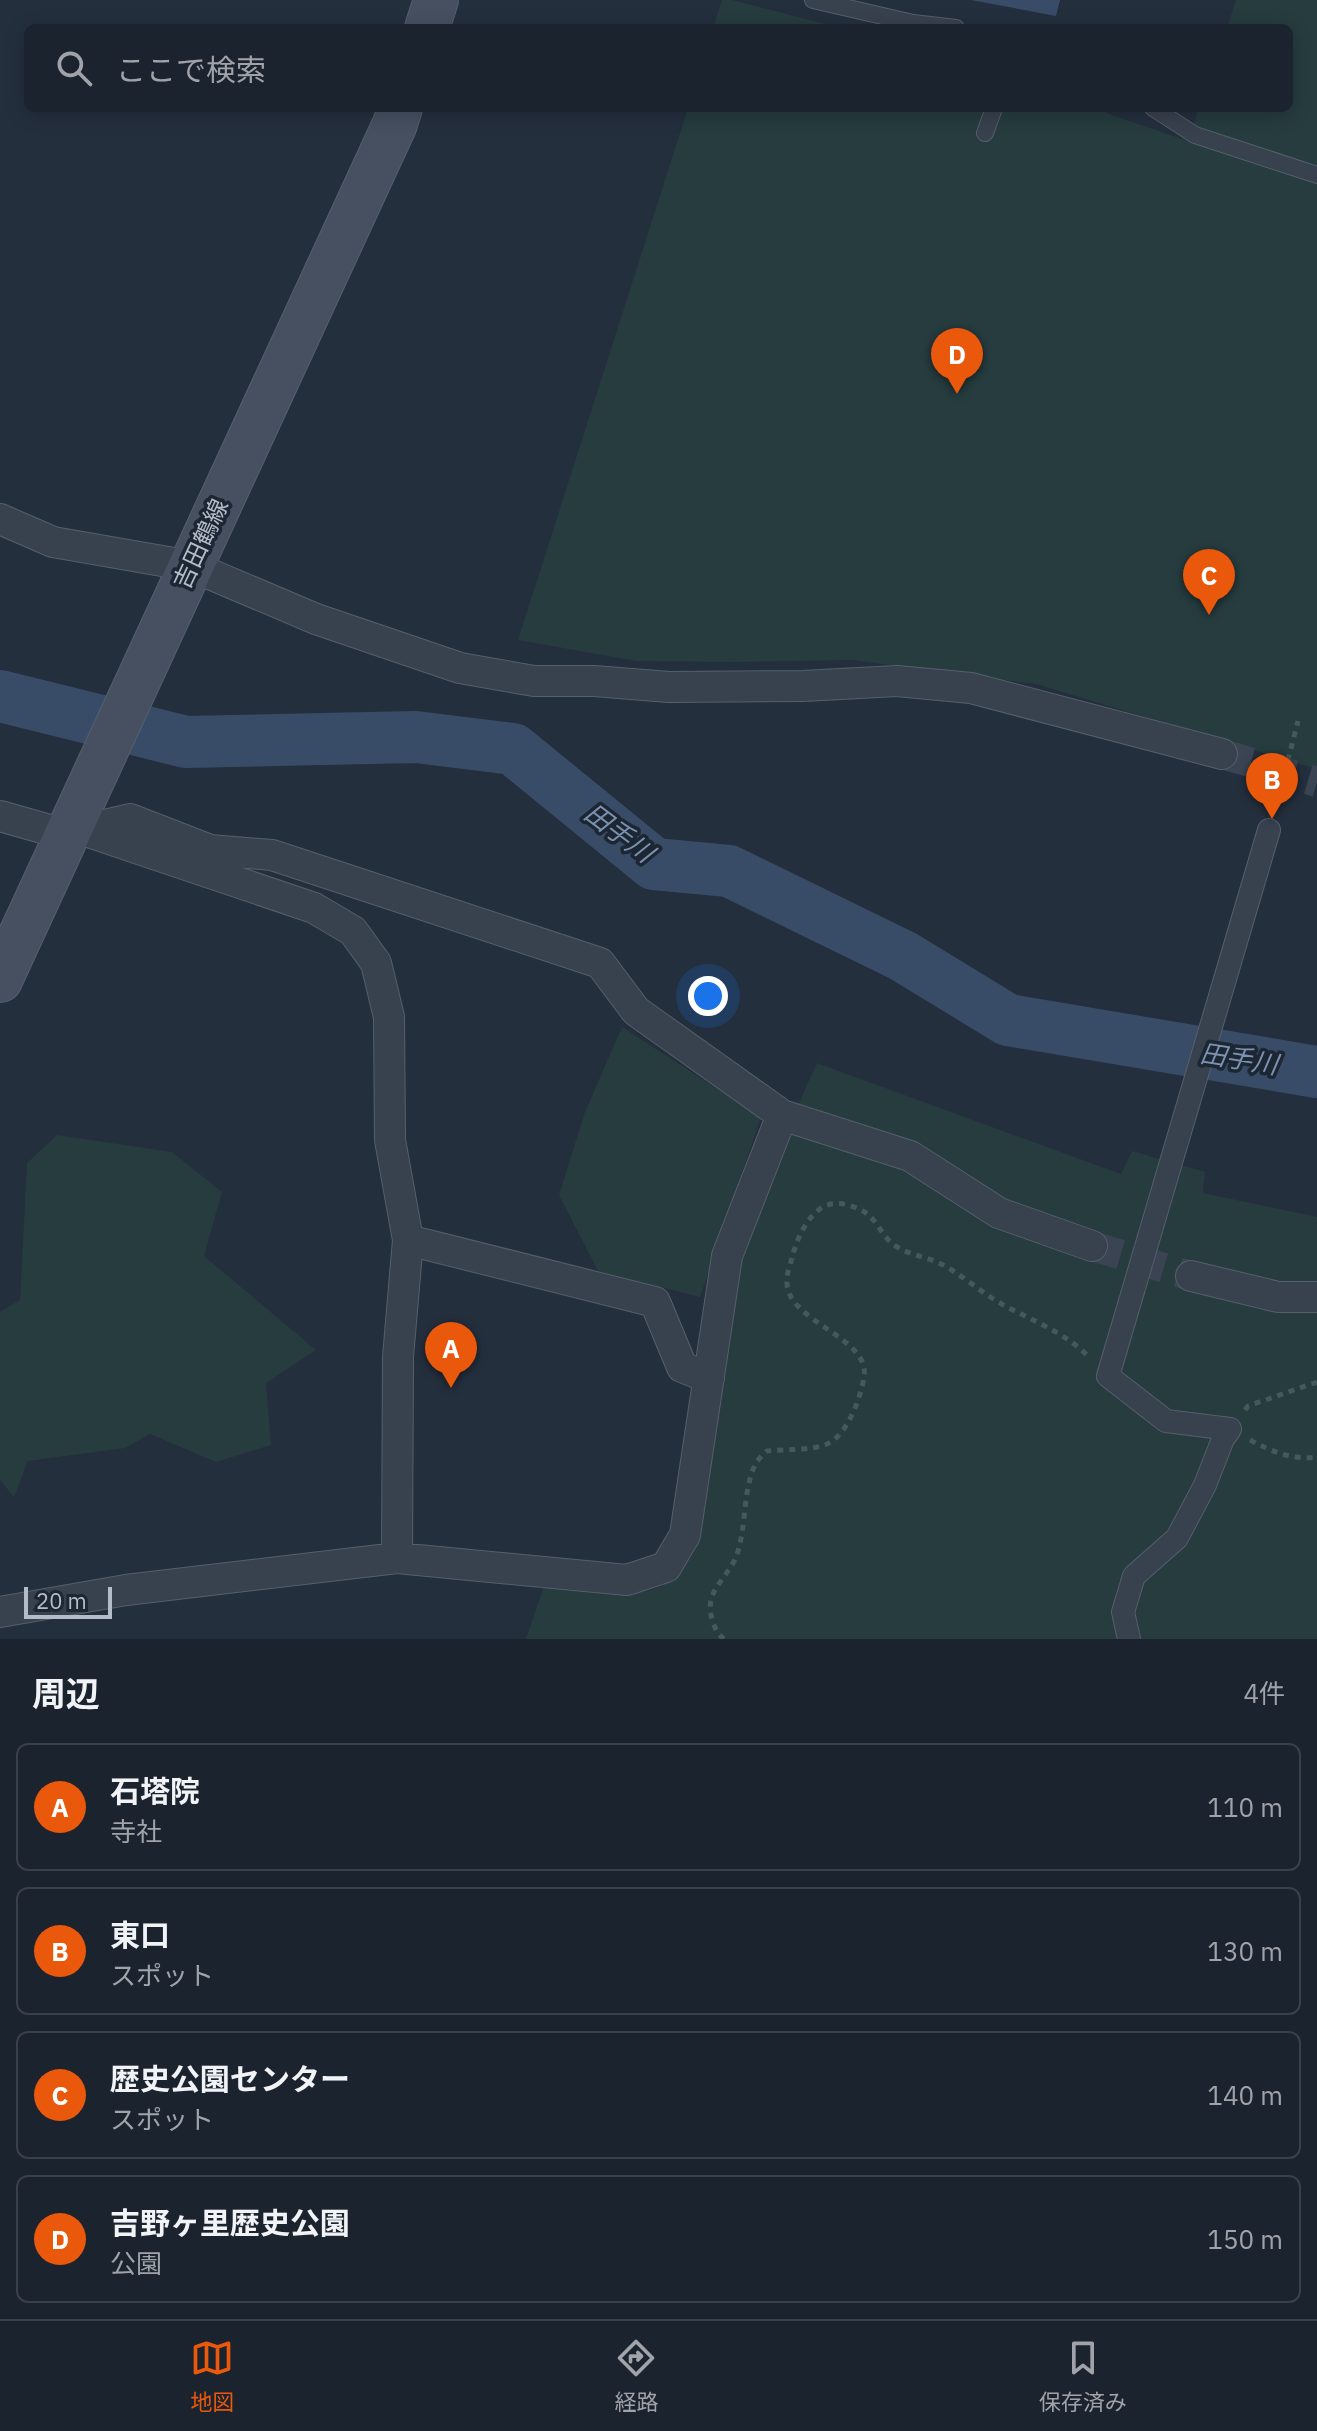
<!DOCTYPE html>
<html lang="ja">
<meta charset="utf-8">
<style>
body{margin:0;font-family:"IBM Plex Sans","Noto Sans JP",sans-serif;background:#282f3a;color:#f1f3f6}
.scale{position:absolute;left:24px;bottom:20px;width:88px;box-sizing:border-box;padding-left:8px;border:4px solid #b4bcc9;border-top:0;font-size:22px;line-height:28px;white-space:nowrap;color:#b4bcc9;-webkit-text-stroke:6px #1d2633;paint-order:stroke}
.you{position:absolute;left:708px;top:996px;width:28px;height:28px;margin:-20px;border:6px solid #fff;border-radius:50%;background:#1a73e8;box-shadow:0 0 0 12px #1a73e833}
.badge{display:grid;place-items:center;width:52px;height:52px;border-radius:50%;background:#ea580c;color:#fff;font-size:26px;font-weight:700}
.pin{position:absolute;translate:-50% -66px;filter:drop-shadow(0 2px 4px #0008)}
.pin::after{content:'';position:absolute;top:42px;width:28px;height:24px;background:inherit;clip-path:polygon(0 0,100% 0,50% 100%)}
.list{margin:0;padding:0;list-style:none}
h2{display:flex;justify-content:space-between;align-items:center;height:104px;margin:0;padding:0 32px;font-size:34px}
h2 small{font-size:26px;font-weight:400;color:#a0a4aa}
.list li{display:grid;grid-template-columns:52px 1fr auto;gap:24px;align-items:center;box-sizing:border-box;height:128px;margin:0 16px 16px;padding:0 16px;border:2px solid #39404a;border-radius:12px}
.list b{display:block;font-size:30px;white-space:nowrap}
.list p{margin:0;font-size:26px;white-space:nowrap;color:#a0a4aa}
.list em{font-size:26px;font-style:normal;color:#a0a4aa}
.icon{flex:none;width:44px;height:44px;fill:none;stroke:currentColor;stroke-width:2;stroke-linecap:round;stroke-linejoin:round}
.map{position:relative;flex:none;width:1317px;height:1639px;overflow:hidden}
.search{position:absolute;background:#1b232e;box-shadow:0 4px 20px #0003;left:24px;right:24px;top:24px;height:88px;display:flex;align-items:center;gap:20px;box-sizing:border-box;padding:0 28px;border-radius:12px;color:#a0a4aa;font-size:30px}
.sheet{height:680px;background:#1b232e}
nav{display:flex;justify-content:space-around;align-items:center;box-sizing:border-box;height:112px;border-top:2px solid #39404a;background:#1b232e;font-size:22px;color:#a0a4aa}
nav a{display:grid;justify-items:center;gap:4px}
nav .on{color:#ea580c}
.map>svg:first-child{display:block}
.green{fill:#263c3f}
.water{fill:#394c67}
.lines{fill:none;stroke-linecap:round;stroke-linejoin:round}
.river{stroke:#394c67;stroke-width:52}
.minor-tunnel{stroke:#3a4453;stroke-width:30;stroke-dasharray:30 15;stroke-linecap:butt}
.service-casing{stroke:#565f6c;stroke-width:18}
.pedestrian-casing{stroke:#565f6c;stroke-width:24}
.minor-casing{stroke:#565f6c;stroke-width:32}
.secondary-casing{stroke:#565f6c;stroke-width:46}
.path{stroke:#44595c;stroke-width:5;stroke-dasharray:6 6;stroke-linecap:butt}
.service{stroke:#38414e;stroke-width:16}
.pedestrian{stroke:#38414e;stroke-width:22}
.minor{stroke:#38414e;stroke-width:30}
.secondary{stroke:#465061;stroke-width:44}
.labels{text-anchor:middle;stroke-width:7;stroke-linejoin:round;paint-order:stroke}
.street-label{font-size:24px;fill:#b4bcc9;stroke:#1d2633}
.water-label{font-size:26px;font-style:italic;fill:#7c92b1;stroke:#1d2633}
</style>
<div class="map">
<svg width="1317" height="1639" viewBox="0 0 1317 1639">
<rect width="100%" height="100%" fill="#242f3e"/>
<!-- green -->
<path class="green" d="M722,0H732L841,28H713Z
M1236,0H1317V769L1036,684L852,660L731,662L636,661L518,640L688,108H1103L1106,113L1188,141L1199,108H1289V28H1227Z
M622,1027L761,1117L700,1297L598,1271L559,1195L585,1112Z
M817,1063L1121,1174L1132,1151L1205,1172L1203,1193L1317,1217V1639H526L544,1586C581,1590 643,1605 674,1578C684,1570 690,1559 696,1548L717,1397L742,1256L780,1145Z
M57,1135L172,1152L222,1192L204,1256L316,1350L266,1383L271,1445L216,1462L150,1434L125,1448L28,1461L14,1497L0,1480V1312L20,1300L27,1163Z"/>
<!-- water -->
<path class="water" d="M971,0H1060L1056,16Z"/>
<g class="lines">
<!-- river -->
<path class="river" d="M0,696L186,742L416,737L513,749L654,864L729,871L903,956L1008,1020L1317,1072"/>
<!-- minor-tunnel -->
<path class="minor-tunnel" d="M1222,754L1317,782
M1092,1246L1191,1276"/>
<!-- service casing -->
<g class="service-casing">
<path id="service" d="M813,0L913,23L956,28
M1153,108L1195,135L1317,175
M985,133L994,108"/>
</g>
<!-- pedestrian casing -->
<g class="pedestrian-casing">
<path id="pedestrian" d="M1230,1429L1166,1421L1108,1376L1269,830
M1129,1639L1123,1612L1134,1576L1177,1538L1205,1485L1223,1439L1230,1429"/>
</g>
<!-- minor casing -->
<g class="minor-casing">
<path id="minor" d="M0,519L53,542L191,566L316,619L460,668L534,681H594L669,687L803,686L897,681L971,688L1222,754
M0,816L67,835L83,830L314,908L353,931L376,963L389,1017L390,1140L408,1240L398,1357L397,1558
M83,830L130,819L210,850L272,855L600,963L636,1011L782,1115
M408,1240L655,1302L682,1367L709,1378
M1191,1276L1278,1297H1317
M0,1612L126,1590L397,1558L627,1580L666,1567L685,1535L727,1256L782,1115L910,1156L999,1213L1092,1246"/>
</g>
<!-- secondary casing -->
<g class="secondary-casing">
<path id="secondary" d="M427,28L436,0
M0,980L395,124L400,108"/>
</g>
<!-- path -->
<path class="path" d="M1276,807L1298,721
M1245,1410L1248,1406L1317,1382
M1250,1440C1273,1452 1291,1460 1317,1457
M724,1639C714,1632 708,1612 711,1600C714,1586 730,1572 736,1557C747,1528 742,1493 755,1465C757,1460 763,1455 767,1451C786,1449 809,1451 827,1444C847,1436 861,1397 864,1377C871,1338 789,1322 787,1284C786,1274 791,1263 793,1254C798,1237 806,1219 821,1208C833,1200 849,1204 861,1210C878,1218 882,1240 899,1248C911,1255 926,1257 939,1263C960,1273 979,1291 1000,1303C1030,1320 1063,1331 1088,1356"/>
<!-- service -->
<use href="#service" class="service"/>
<!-- pedestrian -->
<use href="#pedestrian" class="pedestrian"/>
<!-- minor -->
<use href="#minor" class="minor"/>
<!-- secondary -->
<use href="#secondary" class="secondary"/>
</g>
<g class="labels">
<!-- street labels -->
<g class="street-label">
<text transform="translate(201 544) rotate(-65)" y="8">吉田鶴線</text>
</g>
<!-- water labels -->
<g class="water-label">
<text transform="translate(619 833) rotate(37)" y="9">田手川</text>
<text transform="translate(1239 1059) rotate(9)" y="9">田手川</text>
</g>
</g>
</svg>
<div class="scale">20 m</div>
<div class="you"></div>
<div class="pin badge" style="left:451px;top:1388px">A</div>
<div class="pin badge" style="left:1272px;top:819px">B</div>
<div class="pin badge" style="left:1209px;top:615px">C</div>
<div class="pin badge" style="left:957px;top:394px">D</div>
<div class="search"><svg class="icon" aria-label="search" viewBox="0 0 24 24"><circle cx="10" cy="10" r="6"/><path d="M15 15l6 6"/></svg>ここで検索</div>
</div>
<section class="sheet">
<h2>周辺<small>4件</small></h2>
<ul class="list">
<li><span class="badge">A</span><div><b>石塔院</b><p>寺社</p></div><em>110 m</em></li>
<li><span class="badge">B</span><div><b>東口</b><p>スポット</p></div><em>130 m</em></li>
<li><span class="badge">C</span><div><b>歴史公園センター</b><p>スポット</p></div><em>140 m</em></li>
<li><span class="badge">D</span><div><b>吉野ヶ里歴史公園</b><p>公園</p></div><em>150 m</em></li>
</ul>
</section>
<nav>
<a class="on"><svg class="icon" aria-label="map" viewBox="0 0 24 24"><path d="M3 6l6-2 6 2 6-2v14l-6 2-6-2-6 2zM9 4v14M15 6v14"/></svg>地図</a>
<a><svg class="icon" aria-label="directions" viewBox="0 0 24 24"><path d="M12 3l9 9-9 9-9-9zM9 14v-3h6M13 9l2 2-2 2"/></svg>経路</a>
<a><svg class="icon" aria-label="saved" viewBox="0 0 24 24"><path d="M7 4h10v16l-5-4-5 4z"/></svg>保存済み</a>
</nav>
